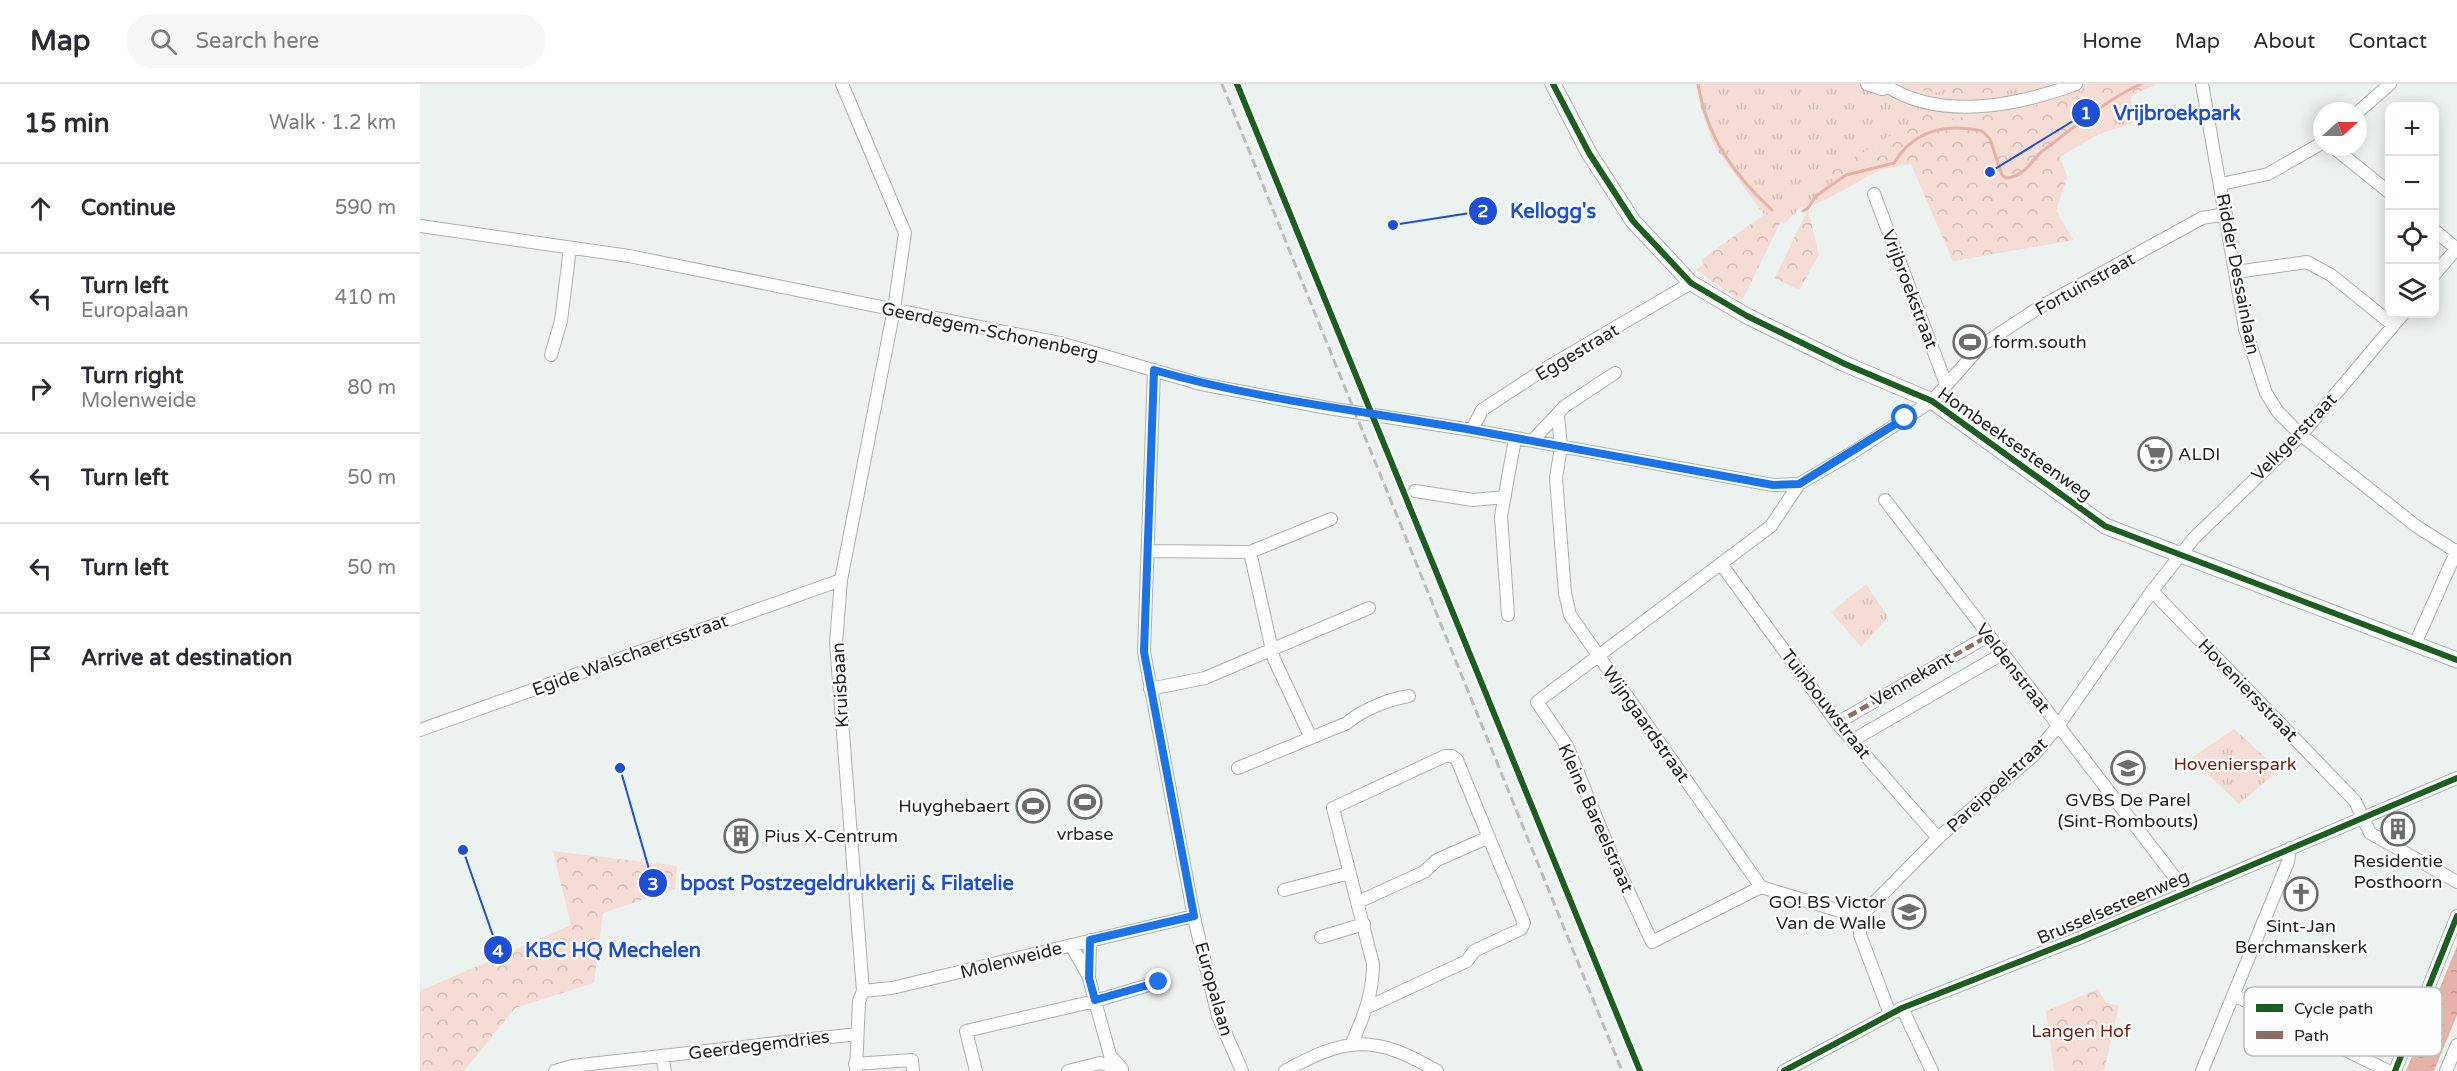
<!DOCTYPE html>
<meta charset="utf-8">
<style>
body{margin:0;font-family:"Varela Round",sans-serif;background:#f7f7f7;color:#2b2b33}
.controls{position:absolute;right:18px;top:18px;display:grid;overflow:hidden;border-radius:12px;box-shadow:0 3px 15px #0003}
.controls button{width:54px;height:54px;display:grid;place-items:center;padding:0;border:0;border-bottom:2px solid #e1e1e2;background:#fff;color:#2b2b33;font:30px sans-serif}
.compass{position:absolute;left:1893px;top:18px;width:54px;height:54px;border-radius:50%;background:#fff;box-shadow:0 3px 15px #0003;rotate:69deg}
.stop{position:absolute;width:18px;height:18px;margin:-14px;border:4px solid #1a73e8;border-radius:50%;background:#fff}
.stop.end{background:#1a73e8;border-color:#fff;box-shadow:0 2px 6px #0008}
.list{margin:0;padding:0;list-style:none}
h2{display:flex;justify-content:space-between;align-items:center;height:78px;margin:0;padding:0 24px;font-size:26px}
h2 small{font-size:20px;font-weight:400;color:#7c7c81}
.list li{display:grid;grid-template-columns:39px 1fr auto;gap:18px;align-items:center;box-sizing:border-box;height:90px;padding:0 24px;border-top:2px solid #e1e1e2}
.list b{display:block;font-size:22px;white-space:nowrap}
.list p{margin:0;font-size:20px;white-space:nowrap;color:#7c7c81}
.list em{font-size:20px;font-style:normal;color:#7c7c81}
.icon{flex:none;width:33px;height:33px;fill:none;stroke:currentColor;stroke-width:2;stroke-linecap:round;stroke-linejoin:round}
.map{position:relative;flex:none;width:2037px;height:987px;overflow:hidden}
header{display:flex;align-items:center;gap:36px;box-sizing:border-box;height:84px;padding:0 30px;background:#fff;border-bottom:2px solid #e1e1e2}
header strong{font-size:28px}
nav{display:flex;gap:33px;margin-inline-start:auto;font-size:21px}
.search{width:420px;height:54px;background:#f7f7f7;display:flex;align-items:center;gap:15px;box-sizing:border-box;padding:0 21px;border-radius:33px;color:#7c7c81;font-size:22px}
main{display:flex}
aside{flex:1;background:#fff}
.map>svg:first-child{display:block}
.grass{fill:url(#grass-tufts)}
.forest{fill:url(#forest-crowns)}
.water{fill:url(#water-ripples)}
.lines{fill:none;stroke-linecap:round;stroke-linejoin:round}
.stream{stroke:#e6b2a7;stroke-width:3}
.minor-casing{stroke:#adb1af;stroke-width:14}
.major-casing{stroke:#adb1af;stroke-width:17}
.minor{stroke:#fcfdfd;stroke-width:12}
.major{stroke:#fcfdfd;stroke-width:15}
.rail{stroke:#bcbcbc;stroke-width:3;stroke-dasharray:9 4.5;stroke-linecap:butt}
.quiet{stroke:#8d6e63;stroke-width:4.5;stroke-dasharray:9 4.5;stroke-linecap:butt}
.cycleway-casing{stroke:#fdfffe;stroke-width:10}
.cycleway{stroke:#1b5e20;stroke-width:6}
.route{stroke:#1a73e8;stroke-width:8}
.labels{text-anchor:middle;stroke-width:4.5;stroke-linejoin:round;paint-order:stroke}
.street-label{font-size:18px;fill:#222625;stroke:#fdfffe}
.poi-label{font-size:18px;fill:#222625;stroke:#fdfffe}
.park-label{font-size:18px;fill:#771e12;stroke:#fdfffe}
.key{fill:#fdfffe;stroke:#bbbebd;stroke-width:1.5}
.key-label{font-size:16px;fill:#222625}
.leader{fill:none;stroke:#1d4ed8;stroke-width:2}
.callout-dot{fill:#1d4ed8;stroke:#fdfffe;stroke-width:2}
.mark-label{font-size:18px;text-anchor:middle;font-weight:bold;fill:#fff}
.callout-label{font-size:20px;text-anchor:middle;font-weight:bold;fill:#1d4ed8;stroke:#fdfffe;stroke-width:4.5;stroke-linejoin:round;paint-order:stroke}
</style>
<header>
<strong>Map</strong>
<div class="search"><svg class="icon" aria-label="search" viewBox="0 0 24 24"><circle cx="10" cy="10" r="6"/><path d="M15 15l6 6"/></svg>Search here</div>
<nav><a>Home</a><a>Map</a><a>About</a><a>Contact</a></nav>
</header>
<main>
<aside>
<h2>15 min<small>Walk · 1.2 km</small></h2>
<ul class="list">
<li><svg class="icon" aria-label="ahead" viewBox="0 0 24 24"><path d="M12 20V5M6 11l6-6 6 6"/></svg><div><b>Continue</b></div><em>590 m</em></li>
<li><svg class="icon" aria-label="left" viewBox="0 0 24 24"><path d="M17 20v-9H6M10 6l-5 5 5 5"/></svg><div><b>Turn left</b><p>Europalaan</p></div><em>410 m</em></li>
<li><svg class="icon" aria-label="right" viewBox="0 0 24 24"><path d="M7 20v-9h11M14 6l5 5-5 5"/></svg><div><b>Turn right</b><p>Molenweide</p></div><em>80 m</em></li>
<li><svg class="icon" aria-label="left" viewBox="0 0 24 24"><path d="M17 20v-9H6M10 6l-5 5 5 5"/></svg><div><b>Turn left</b></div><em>50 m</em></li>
<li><svg class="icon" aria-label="left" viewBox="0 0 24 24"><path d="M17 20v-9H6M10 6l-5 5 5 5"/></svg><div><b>Turn left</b></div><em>50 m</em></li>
<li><svg class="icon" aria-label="arrive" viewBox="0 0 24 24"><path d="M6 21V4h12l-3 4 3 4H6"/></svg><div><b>Arrive at destination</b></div></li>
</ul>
</aside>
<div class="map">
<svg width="2037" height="987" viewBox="0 0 2037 987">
<defs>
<pattern id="grass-tufts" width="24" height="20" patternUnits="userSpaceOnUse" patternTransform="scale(1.5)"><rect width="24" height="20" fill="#f5dcd5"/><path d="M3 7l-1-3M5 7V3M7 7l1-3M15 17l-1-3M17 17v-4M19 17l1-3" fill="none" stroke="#d2bdb7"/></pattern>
<pattern id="forest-crowns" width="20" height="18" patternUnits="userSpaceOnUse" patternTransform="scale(1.5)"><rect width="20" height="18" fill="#f5dcd5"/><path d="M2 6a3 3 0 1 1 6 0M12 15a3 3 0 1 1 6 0" fill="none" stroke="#d2bdb7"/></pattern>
<pattern id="water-ripples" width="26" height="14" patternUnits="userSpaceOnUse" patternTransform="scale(1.5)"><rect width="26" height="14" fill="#e6b2a7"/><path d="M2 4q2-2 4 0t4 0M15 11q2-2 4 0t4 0" fill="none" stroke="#c59990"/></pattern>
</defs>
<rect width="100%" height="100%" fill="#ecf2ef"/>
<!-- grass -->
<path class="grass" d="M1277,0H1738L1711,12L1713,39L1679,50L1640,73L1647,93L1636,127L1653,156L1533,177L1491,80C1482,81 1471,82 1463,85C1445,92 1395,126 1381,123L1365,139L1344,131L1294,61L1281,25Z
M1446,500L1468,533L1441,563L1411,528Z
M1814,645L1859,686L1819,720L1771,674Z"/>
<!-- forest -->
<path class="forest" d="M1486,0H1527L1518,9L1492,5Z
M1535,0H1609C1583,11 1552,14 1524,11Z
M1680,0H1734L1689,23L1638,69L1647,93L1636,127L1653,156L1533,177L1491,80L1408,95L1409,89L1514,25H1529V35C1581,29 1632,21 1680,0Z
M1367,114L1370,117L1364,131L1323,215H1318L1276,186L1284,180L1281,176Z
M1388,125L1399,171L1379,206L1355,194Z
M133,767L257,782L255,805L183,829L174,899L95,924L44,987H0V907L151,841Z
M1678,905L1686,919L1699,922L1684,987H1634L1626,927Z"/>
<!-- water -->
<path class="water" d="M2037,862V931L2014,987H1986Z"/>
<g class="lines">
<!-- stream -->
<path class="stream" d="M1278,0C1287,53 1313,90 1352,126
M1383,127L1388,124L1396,112L1426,91L1474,79C1494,46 1526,39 1562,47L1570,55L1582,91L1586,94C1607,92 1610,76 1625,65C1656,42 1686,16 1721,0"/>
<!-- minor casing -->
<g class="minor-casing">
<path id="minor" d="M422,0L485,149L474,225L421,496L416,559L443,907L439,917L436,987
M1447,0L1462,5L1468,3C1523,37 1599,21 1656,0
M1782,0L1825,245L1846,309L1858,328L1881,351L1996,442L2037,468
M1938,28L1970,0
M1913,63L1970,109
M1801,100L1848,90L1902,59
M1454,110L1526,300
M0,142L209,172L640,259L781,300L908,324L1052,346L1353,401L1379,400L1432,369L1512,317L1562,261L1620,223L1782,134L1806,130
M2014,146L2037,165
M1816,188L1887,178L1911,191L1973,241
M2014,191L2037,164
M131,271L141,237L150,164
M734,286L724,568L775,838L798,932L822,987
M1138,332L1141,363L1136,394L1145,509L1150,531L1341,803L1440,833
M1052,346L1062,326L1123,286L1271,199
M1112,357L1145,322L1195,289
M995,407L1053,416L1085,413
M1465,416L1760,800L1764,810
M728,467L830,468L911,435
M830,468L854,575L891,654
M1301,480L1417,639L1518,754
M1732,507L1935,717L1950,749L2037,798
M1088,531L1081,432L1095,355
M1995,560L2037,466
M730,605L785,594L949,524
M1417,639L1568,552
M0,646L421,496
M1433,656L1582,570
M818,684L927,639C942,626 969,615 989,612
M1341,803L1232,858L1192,772L1147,662L1117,618L1351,442L1379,400
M864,806L929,789
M938,818L1004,788L1017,776L1069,753
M901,853L944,840
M651,861L669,893
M443,907L472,904L774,832
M1814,911L1968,987
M1482,924L1512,987
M1470,930L1440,851V833L1518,754L1614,671L1638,642L1732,507L1774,454L1881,351L1983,230
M932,959C944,932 953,909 953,880L913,724L1025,672H1032L1037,676L1104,839L1101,845L1054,867L1047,877L948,923
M242,972L245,987
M435,980L492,976L493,987
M135,987L152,982L437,950
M556,987L546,947L675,917L669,894L670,856
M648,987L680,979L702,985
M697,987L702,985L690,971L675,917L739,898
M865,987C926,953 954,950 1017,987
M1364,987L1482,924L1662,853L2037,694
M1782,987L1868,778L1870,764
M1975,987L2037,832
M2026,987L2037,961"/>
</g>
<!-- major casing -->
<g class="major-casing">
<path id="major" d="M1133,0L1169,69L1213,137L1271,199L1327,232L1425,280L1512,317L1685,442L2037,576"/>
</g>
<!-- minor -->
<use href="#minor" class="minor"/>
<!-- major -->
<use href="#major" class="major"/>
<!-- rail -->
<path class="rail" d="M802,0L1202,987"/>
<!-- quiet -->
<path class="quiet" d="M1417,639L1568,552"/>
<!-- cycleway casing -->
<g class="cycleway-casing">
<path id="cycleway" d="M817,0L1220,987
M1133,0L1169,69L1213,137L1271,199L1327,232L1425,280L1512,317L1685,442L2037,576
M1364,987L1482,924L1662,853L2037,694
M1975,987L2037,832"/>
</g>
<!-- cycleway -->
<use href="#cycleway" class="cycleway"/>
</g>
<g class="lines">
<!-- route -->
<path class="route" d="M739,898L675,916L669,894L670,856L774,832L724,568L734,286C838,316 945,327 1052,346C1152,364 1252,383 1353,401L1379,400L1485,334"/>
</g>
<!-- icons -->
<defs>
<g id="stadium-ring" transform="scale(1.725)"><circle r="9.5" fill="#fdfffe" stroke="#696d6c" stroke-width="1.5"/><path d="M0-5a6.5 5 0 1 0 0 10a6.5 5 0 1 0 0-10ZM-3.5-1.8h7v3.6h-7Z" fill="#696d6c"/></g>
<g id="supermarket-ring" transform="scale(1.725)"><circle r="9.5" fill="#fdfffe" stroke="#696d6c" stroke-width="1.5"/><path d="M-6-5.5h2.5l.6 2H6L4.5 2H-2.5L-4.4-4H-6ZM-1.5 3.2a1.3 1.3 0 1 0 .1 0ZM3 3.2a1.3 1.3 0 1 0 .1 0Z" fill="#696d6c"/></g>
<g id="school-ring" transform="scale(1.725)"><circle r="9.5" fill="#fdfffe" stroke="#696d6c" stroke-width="1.5"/><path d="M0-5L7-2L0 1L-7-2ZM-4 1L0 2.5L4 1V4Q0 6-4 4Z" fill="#696d6c"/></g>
<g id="building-ring" transform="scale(1.725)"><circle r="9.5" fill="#fdfffe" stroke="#696d6c" stroke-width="1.5"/><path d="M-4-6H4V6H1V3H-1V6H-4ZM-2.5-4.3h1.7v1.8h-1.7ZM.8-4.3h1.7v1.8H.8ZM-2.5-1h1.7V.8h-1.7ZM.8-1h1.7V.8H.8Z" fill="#696d6c"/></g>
<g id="church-ring" transform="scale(1.725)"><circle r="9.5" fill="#fdfffe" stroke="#696d6c" stroke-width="1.5"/><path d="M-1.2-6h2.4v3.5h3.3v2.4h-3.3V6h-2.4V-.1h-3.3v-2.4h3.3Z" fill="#696d6c"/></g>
</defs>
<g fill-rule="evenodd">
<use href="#stadium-ring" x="1550" y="258"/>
<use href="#supermarket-ring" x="1735" y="370"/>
<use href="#school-ring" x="1708" y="684"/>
<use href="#stadium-ring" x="665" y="718"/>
<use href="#stadium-ring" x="613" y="722"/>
<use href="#building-ring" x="1978" y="745"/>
<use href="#building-ring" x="321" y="752"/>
<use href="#church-ring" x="1881" y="810"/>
<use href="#school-ring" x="1489" y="828"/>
</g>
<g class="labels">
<!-- street labels -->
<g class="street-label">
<text transform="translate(1818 190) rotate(79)" y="6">Ridder Dessainlaan</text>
<text transform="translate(1665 200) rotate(-29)" y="6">Fortuinstraat</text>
<text transform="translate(1490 205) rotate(69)" y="6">Vrijbroekstraat</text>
<text transform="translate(570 247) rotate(12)" y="6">Geerdegem-Schonenberg</text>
<text transform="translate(1157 268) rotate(-31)" y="6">Eggestraat</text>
<text transform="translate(1874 353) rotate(-46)" y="6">Velkgerstraat</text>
<text transform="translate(1595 360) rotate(35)" y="6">Hombeeksesteenweg</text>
<text transform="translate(210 571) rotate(-20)" y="6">Egide Walschaertsstraat</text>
<text transform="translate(1593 584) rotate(52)" y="6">Veldenstraat</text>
<text transform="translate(1492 595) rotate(-30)" y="6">Vennekant</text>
<text transform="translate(420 601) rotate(-93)" y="6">Kruisbaan</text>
<text transform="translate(1828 606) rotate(46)" y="6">Hoveniersstraat</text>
<text transform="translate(1406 620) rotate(52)" y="6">Tuinbouwstraat</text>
<text transform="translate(1226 640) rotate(55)" y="6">Wijngaardstraat</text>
<text transform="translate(1577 701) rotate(-43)" y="6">Pareipoelstraat</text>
<text transform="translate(1176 734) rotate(66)" y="6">Kleine Bareelstraat</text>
<text transform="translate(1693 823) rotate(-23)" y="6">Brusselsesteenweg</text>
<text transform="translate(591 876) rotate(-14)" y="6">Molenweide</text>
<text transform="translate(794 905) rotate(74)" y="6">Europalaan</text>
<text transform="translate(339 961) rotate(-7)" y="6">Geerdegemdries</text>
</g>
<!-- poi labels -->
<g class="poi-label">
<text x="1573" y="264" text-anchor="start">form.south</text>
<text x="1758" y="376" text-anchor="start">ALDI</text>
<text x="1708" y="722">GVBS De Parel<tspan x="1708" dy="21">(Sint-Rombouts)</tspan></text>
<text x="590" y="728" text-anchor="end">Huyghebaert</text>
<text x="665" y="756">vrbase</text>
<text x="344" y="758" text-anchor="start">Pius X-Centrum</text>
<text x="1978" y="783">Residentie<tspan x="1978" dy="21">Posthoorn</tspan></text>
<text x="1466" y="824" text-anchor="end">GO! BS Victor<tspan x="1466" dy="21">Van de Walle</tspan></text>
<text x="1881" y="848">Sint-Jan<tspan x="1881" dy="21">Berchmanskerk</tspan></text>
</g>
<!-- park labels -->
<g class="park-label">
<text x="1815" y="686">Hovenierspark</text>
<text x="1661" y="953">Langen Hof</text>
</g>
</g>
<!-- legend -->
<rect x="1824" y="903" width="198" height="69" rx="9" class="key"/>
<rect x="1836" y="920" width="27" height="8" fill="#1b5e20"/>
<rect x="1836" y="947" width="27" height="8" fill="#8d6e63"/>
<g class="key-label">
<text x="1874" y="930">Cycle path</text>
<text x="1874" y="957">Path</text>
</g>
<!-- callouts -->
<path class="leader" d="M1570 88L1666 29M973 141L1063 127M200 684L233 799M43 766L78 866"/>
<g class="callout-dot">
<circle cx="1570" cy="88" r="6"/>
<circle cx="973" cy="141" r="6"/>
<circle cx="200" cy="684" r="6"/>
<circle cx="43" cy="766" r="6"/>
<circle cx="1666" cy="29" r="15"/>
<circle cx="1063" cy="127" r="15"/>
<circle cx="233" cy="799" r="15"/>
<circle cx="78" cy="866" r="15"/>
</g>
<g class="mark-label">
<text x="1666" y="35">1</text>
<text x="1063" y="133">2</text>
<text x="233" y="806">3</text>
<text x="78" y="873">4</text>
</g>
<g class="callout-label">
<text x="1757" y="36">Vrijbroekpark</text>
<text x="1133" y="134">Kellogg's</text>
<text x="427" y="806">bpost Postzegeldrukkerij &amp; Filatelie</text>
<text x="193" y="873">KBC HQ Mechelen</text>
</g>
</svg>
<div class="controls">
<button>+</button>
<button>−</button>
<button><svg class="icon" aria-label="locate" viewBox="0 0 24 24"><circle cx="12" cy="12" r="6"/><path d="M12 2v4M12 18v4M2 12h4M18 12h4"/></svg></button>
<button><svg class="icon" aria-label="layers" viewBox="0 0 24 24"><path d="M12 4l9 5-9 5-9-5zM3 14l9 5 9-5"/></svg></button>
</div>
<svg class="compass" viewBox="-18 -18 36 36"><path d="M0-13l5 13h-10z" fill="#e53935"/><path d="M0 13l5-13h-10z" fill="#7c7c81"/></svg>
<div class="stop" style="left:1485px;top:334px"></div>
<div class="stop end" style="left:739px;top:898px"></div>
</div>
</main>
